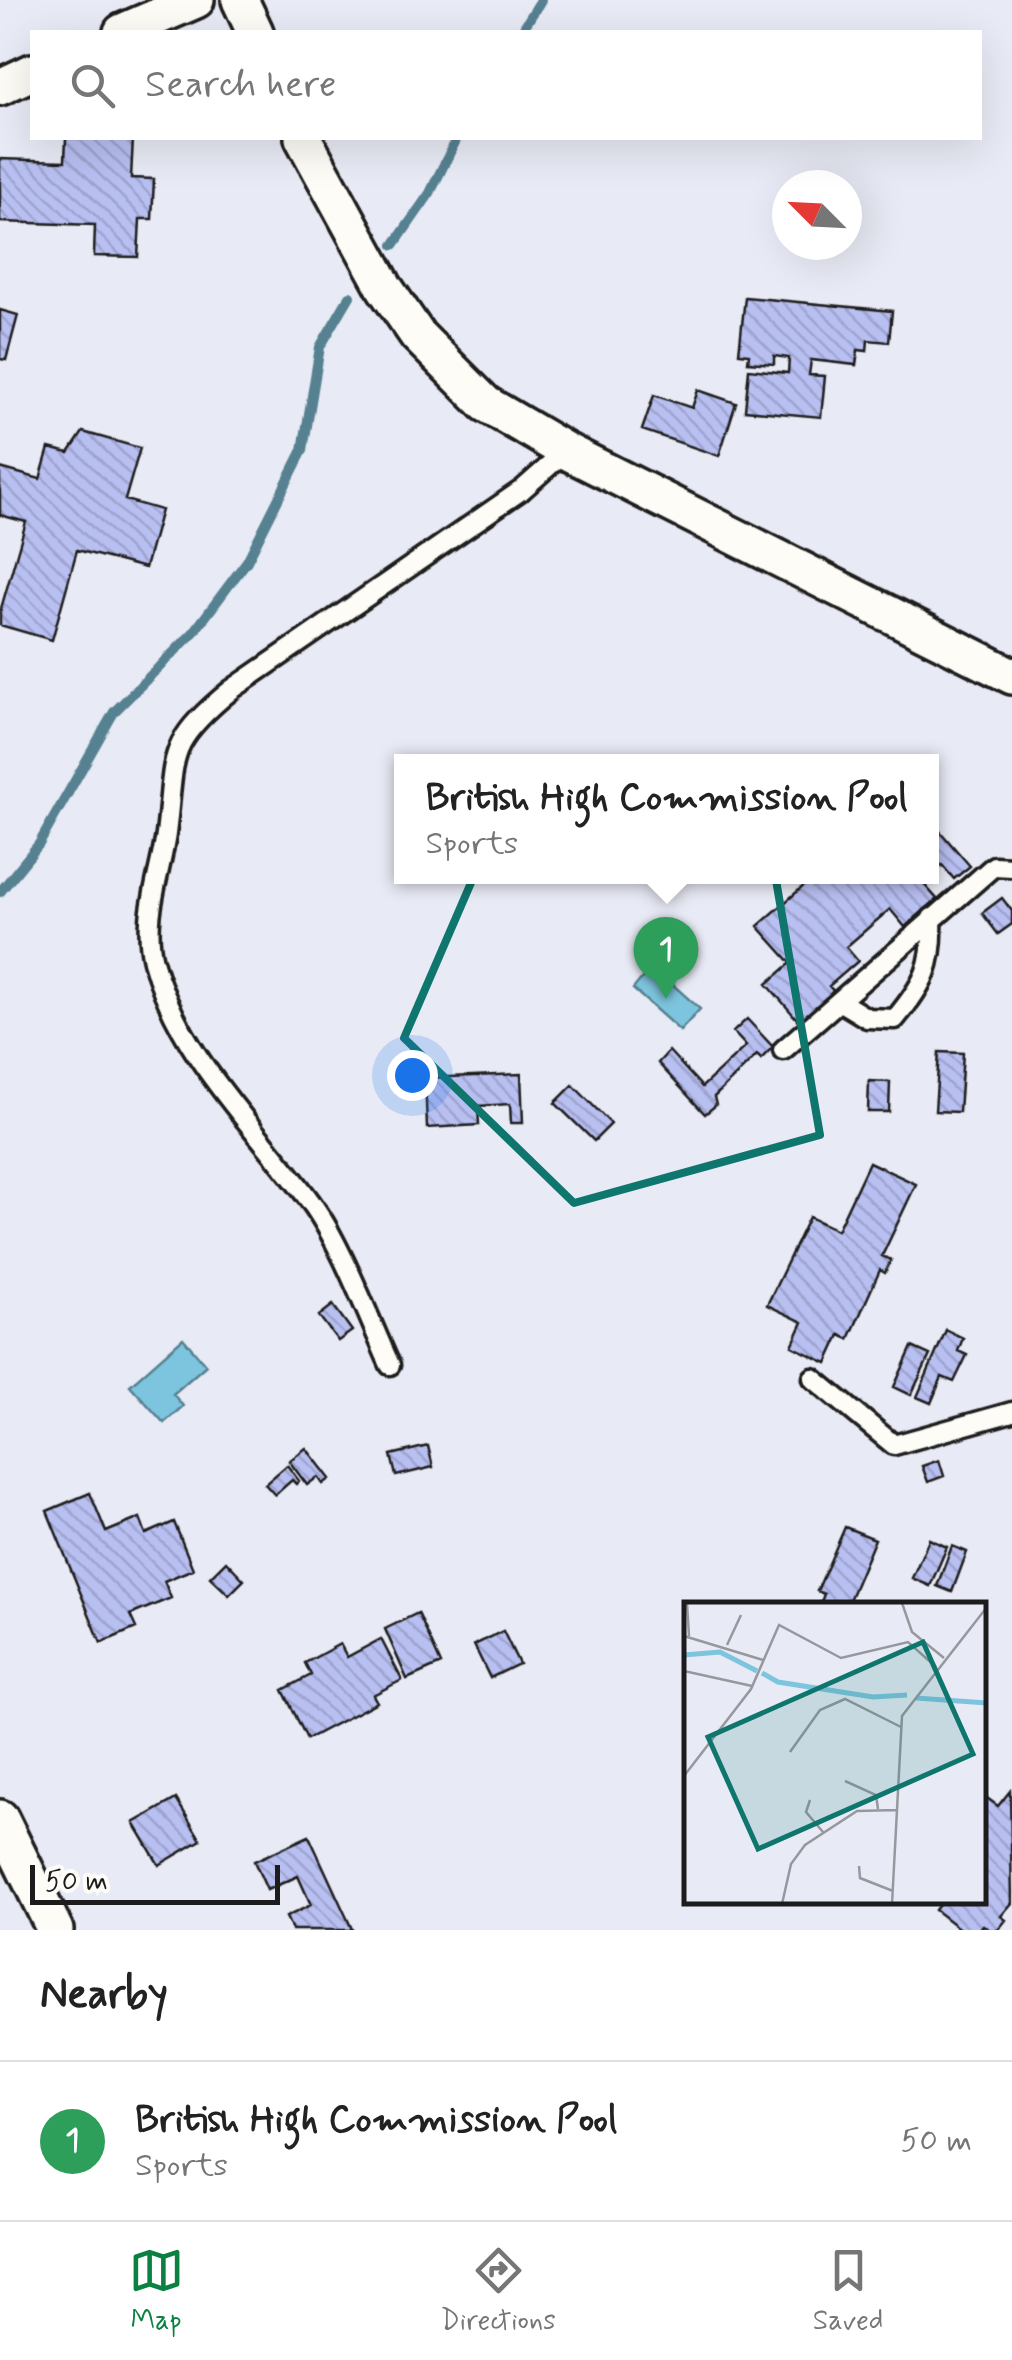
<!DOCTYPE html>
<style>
body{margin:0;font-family:Mynerve,sans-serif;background:#f2f2f2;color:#222}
.compass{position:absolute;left:772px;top:170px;width:90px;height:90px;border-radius:50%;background:#fff;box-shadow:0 10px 40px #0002;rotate:294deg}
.scale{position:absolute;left:30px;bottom:25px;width:250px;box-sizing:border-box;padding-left:10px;border:5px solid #1c1c1c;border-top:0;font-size:28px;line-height:35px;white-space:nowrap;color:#1c1c1c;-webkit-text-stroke:8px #fdfcf7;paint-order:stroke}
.you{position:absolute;left:412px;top:1075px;width:35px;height:35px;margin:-25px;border:8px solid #fff;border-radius:50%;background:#1a73e8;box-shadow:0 0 0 15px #1a73e833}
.badge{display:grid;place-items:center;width:65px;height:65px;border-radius:50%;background:#0b8043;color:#fff;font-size:32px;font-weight:700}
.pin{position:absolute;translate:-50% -82px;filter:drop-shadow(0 2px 5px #0008)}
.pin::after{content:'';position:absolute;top:52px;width:35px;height:30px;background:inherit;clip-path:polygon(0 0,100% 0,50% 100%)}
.popup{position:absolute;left:394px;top:754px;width:545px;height:130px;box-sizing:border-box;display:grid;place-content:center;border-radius:0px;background:#fff;filter:drop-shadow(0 2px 8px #0005);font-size:32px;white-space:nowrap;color:#767676}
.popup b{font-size:38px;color:#222}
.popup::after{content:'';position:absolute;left:50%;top:100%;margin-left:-20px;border:20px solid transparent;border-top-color:#fff}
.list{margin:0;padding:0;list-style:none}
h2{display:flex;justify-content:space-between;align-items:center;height:130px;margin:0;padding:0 40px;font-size:42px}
h2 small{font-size:32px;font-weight:400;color:#767676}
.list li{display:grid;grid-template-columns:65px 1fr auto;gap:30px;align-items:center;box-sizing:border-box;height:160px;padding:0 40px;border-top:2px solid #e0e0e0}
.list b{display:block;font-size:38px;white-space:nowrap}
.list p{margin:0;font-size:32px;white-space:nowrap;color:#767676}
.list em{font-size:32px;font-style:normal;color:#767676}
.icon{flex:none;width:55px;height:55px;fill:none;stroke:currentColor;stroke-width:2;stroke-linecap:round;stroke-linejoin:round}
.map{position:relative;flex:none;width:1012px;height:1930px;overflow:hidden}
.search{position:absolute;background:#fff;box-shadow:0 10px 40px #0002;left:30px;right:30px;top:30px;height:110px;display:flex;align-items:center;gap:25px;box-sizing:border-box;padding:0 35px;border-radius:0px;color:#767676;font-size:38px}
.sheet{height:290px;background:#fff}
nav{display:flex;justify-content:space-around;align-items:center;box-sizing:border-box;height:140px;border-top:2px solid #e0e0e0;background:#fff;font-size:28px;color:#767676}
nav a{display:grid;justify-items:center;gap:5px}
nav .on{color:#0b8043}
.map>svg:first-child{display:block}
.water{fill:#7dc4de;stroke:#568190;stroke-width:2.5}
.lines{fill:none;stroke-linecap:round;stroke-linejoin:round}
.stream{stroke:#568190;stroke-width:10}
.building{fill:url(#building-back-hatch);stroke:#1c1c1c;stroke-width:2.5}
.service-casing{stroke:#1c1c1c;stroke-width:25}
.minor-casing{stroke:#1c1c1c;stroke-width:42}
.service{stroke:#fdfcf7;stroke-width:18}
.minor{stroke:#fdfcf7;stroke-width:35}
.marked{fill:none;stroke:#0f766e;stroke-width:8;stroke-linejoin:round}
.inset-river{fill:none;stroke:#7dc4de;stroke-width:5}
.inset-road{fill:none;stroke:#96989e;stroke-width:2.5}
.view{fill:#0f766e;fill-opacity:0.15;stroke:#0f766e;stroke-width:5}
.inset-edge{fill:none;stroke:#1c1c1c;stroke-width:5}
</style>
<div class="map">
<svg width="1012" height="1930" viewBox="0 0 1012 1930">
<defs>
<pattern id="building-back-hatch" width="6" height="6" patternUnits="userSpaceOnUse" patternTransform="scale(2.5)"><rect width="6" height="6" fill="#b8bff1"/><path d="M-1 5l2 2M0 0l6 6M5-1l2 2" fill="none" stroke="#9ea4ce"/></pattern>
</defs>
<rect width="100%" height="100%" fill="#e8eaf5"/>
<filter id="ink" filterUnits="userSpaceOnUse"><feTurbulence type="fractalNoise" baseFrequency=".01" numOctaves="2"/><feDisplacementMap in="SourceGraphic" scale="20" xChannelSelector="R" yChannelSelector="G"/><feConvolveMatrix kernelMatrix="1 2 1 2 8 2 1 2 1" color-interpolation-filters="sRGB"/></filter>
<g filter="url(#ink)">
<!-- water -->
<path class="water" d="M652,966L700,1009L680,1031L633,989Z
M183,1338L206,1365L173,1394L183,1406L164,1423L130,1385Z"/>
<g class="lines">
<!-- stream -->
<path class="stream" d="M521,32L541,0
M394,245L430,193L457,138
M0,892L39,844L114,712L194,632L247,561L303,450L320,347L350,296"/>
</g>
<!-- building -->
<path class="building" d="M66,138H133L131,178L154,179L152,219H140L138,257L94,256L95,225L0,222V159L65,161Z
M745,297L892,311L889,342L868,340L867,351L858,350L856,365L811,360L809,375L825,376L821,417L745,410L749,369L788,373L789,358L774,356V364L748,362L749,354L739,353Z
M0,310L18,315L6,360L0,359Z
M698,390L736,403L719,456L642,430L654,395L692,408Z
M83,432L140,448L125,500L161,510L145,568L77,550L52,640L0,625V612L26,522L0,515V468L40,479L49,448L69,453Z
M932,822L970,866L954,879L942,865L931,875Z
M815,876H860L864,881L870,876H929L922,882L937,899L905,927L890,909L846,947L858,961L829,986L837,995L802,1025L767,984L791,963L758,926Z
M1002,898L1012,911V924L998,934L982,913Z
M747,1019L773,1047L761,1059L757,1055L714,1097L716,1105L705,1114L658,1063L669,1051L702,1087L746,1046L733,1032Z
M939,1052L963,1053L959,1112L935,1111Z
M521,1074L523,1123H511L510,1104L478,1106L479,1125L427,1128L425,1078Z
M869,1081L890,1082L889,1112H868Z
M573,1085L611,1124L594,1141L555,1103Z
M869,1162L916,1184L882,1256L891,1260L885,1273L880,1270L849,1339L840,1335L827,1363L792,1346L803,1322L767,1305L809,1217L837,1230Z
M333,1305L352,1331L338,1341L319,1316Z
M946,1330L963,1338L958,1351L967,1355L954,1382L942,1377L931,1403L917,1397Z
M912,1347L930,1355L911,1395L894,1387Z
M428,1446L433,1467L396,1476L391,1455Z
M306,1448L330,1479L323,1484L318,1477L307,1485L289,1461Z
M939,1460L944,1476L928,1482L922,1466Z
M287,1465L299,1481L296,1484L292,1480L275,1495L265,1484Z
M90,1493L106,1532L140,1518L146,1534L174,1522L193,1569L164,1581L171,1598L130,1615L136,1628L101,1643L47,1511Z
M845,1527L875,1539L847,1605H820L824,1594L817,1591Z
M929,1539L947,1547L930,1586L912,1578Z
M952,1546L967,1552L952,1592L937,1586Z
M226,1561L244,1580L229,1595L210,1577Z
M418,1613L441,1664L407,1679L385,1629Z
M503,1631L519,1664L490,1678L474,1645Z
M381,1639L402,1680L373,1695L377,1702L307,1739L283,1690L311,1675L305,1663L340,1644L347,1657Z
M1010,1791L1012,1903L1001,1916L1006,1920L998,1930H990L983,1925L979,1930H961L935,1910L941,1902H984V1796L998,1806Z
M176,1799L201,1840L159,1865L134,1823Z
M309,1836L352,1929L349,1930H292L286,1917L311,1905L298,1876L267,1890L254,1861Z"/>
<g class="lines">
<!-- service casing -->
<g class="service-casing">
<path id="service" d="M839,1001L867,1018L895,1019C925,983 934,965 932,918
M783,1050L994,866L1012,867
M390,1365C368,1317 341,1243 310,1201C254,1125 179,1056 153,961C142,918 160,876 166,834C176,754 164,745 231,690L523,489L566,451
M813,1378L894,1445L1012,1412"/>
</g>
<!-- minor casing -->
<g class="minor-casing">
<path id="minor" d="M240,0L255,32
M122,32L196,0
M0,87L32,72
M303,138L385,288L418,336L486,404L566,451L1012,676
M0,1818L55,1930"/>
</g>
<!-- service -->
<use href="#service" class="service"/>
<!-- minor -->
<use href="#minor" class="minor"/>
</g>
</g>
<!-- marked area -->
<path class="marked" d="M521,767L772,857L820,1135L574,1203L404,1038Z"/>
<!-- overview -->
<g transform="translate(684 1602)">
<rect width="302" height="302" fill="#e8eaf5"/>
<path class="inset-river" d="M0,53L36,50L73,69M78,71L94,80L189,95L223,93M232,96L303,101"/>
<path class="inset-road" d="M3,1L5,34M218,1L228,30L260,56M0,34L79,58M43,43L57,13M0,69L68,84M106,150L136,108L161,97L217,125M0,174L67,87L95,23L157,56L224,40L252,65M161,179L192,193L194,207M126,198L122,210L139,230M175,264L176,276L209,289M98,302L107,262L121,243L173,209L212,208M208,302L218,114L303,5"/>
<path class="view" d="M239,40L289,152L74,247L24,135Z"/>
<rect width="302" height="302" class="inset-edge"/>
</g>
</svg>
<svg class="compass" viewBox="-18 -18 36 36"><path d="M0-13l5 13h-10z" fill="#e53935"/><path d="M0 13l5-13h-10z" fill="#767676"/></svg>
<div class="scale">50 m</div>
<div class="you"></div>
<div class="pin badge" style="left:666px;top:999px;background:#2e9e5b">1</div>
<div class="popup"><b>British High Commission Pool</b>Sports</div>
<div class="search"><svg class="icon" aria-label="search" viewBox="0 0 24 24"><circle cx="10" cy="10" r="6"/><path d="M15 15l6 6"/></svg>Search here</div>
</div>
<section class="sheet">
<h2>Nearby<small></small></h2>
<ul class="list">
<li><span class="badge" style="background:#2e9e5b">1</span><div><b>British High Commission Pool</b><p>Sports</p></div><em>50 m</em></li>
</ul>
</section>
<nav>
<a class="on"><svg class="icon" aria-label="map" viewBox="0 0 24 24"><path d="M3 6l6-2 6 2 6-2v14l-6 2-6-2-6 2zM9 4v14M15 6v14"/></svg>Map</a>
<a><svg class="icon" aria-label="directions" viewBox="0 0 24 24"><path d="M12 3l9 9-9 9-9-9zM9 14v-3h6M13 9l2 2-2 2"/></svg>Directions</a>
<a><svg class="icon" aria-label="saved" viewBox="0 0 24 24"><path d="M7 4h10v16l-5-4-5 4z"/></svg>Saved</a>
</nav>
